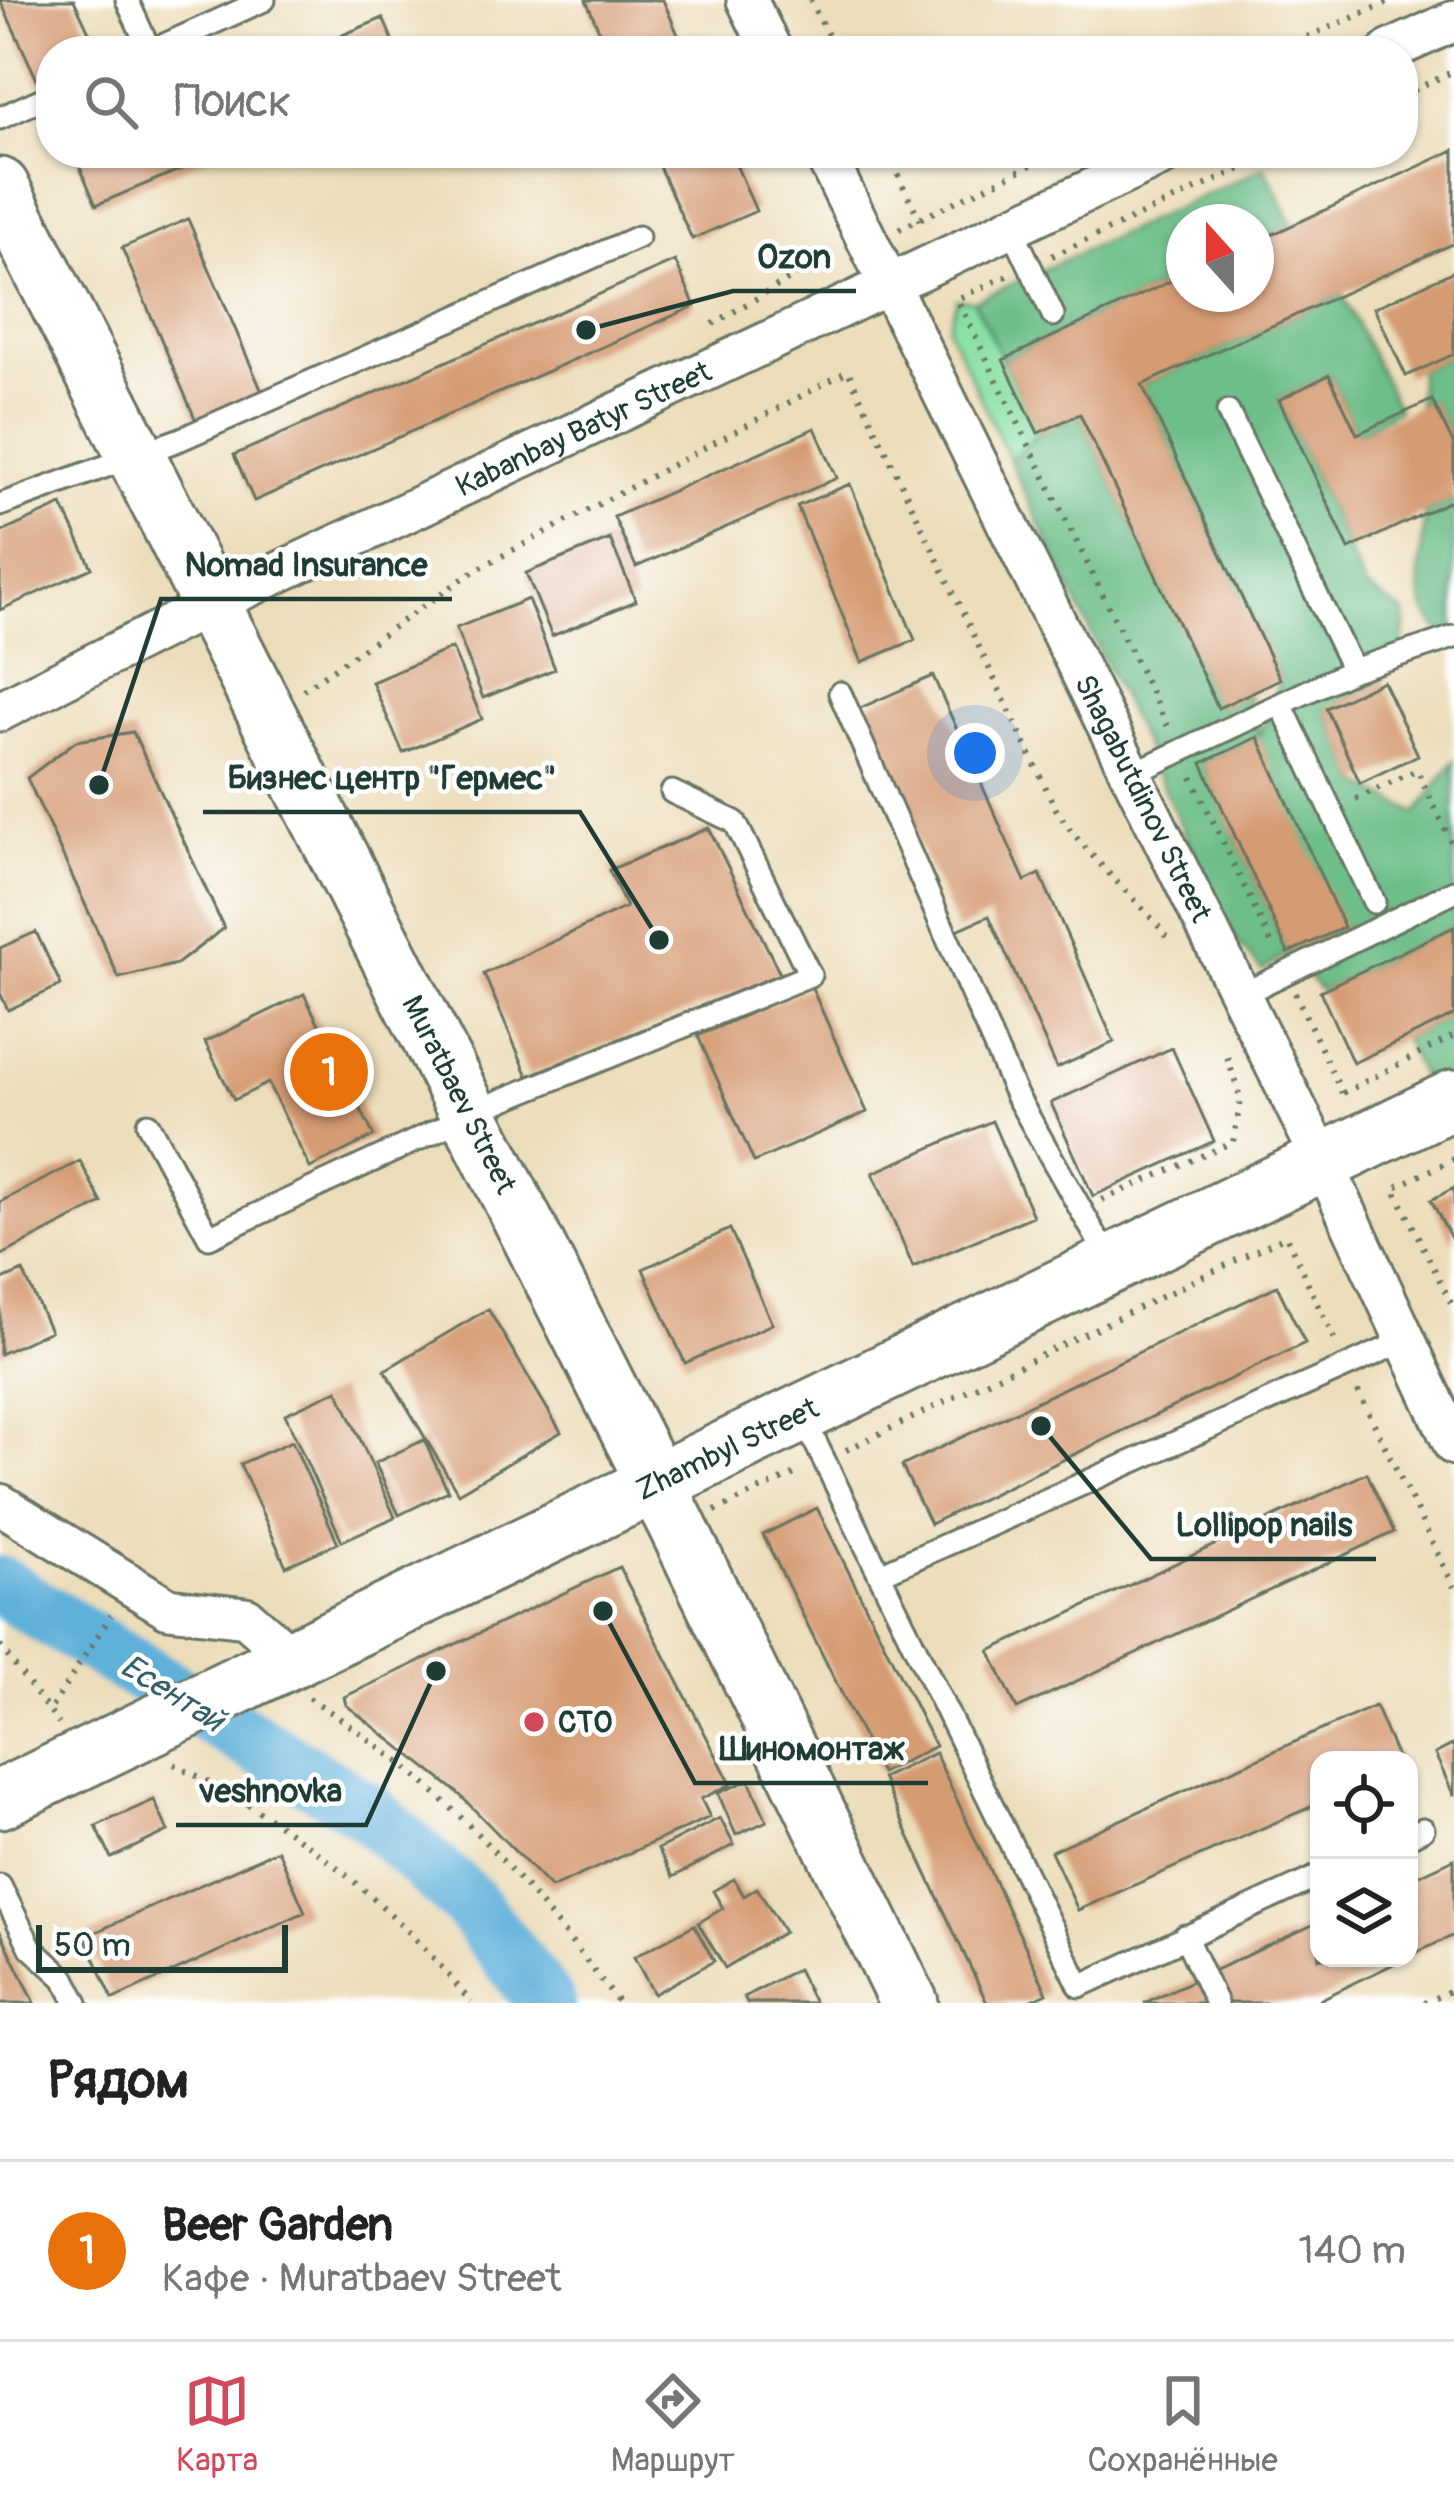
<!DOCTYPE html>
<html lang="ru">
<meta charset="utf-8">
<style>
body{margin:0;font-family:Pangolin,sans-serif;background:#f2f2f2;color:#222}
.controls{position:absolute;right:36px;bottom:36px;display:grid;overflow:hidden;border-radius:24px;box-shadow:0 3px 9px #0004}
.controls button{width:108px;height:108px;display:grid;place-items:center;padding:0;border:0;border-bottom:3px solid #e0e0e0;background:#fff;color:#222;font:60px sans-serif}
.compass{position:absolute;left:1166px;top:204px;width:108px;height:108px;border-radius:50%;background:#fff;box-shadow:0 3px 9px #0004;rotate:339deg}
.scale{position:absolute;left:36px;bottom:30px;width:252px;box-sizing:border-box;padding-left:12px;border:6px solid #1f3d34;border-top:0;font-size:33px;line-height:42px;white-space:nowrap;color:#1f3d34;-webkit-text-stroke:9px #fff;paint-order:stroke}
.you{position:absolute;left:975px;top:753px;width:42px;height:42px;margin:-30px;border:9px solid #fff;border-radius:50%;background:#1a73e8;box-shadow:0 0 0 18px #1a73e833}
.badge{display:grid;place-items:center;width:78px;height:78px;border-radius:50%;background:#d1495b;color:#fff;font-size:39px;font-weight:700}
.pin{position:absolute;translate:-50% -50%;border:6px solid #fff;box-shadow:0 3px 12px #0006}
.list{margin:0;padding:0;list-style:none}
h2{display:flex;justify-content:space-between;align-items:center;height:156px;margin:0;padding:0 48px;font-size:51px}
h2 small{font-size:39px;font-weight:400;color:#767676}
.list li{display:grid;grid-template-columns:78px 1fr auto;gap:36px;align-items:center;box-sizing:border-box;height:180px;padding:0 48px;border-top:3px solid #e0e0e0}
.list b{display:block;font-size:45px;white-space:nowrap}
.list p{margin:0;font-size:39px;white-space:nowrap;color:#767676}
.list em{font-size:39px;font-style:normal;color:#767676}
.icon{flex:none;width:66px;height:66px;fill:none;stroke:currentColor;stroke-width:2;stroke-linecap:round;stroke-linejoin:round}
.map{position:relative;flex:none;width:1454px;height:2003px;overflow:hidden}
.search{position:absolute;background:#fff;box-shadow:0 3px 9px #0004;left:36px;right:36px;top:36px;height:132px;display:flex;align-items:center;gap:30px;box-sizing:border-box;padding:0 42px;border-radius:48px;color:#767676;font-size:45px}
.sheet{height:336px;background:#fff}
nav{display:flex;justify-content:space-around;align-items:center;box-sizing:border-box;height:168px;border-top:3px solid #e0e0e0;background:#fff;font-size:33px;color:#767676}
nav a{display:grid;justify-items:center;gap:6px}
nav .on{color:#d1495b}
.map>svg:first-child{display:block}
.green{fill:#87dfa3;stroke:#538e6c;stroke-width:3}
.forest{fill:#6dbe89;stroke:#467e5e;stroke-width:3;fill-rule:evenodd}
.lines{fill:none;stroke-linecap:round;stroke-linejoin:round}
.river{stroke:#60b1da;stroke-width:60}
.building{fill:#d59b73}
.lane-casing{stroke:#677563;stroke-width:27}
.street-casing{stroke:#677563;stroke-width:45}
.secondary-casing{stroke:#677563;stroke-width:63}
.path{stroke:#677563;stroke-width:6;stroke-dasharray:3 9;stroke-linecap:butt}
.lane{stroke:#fff;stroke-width:21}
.street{stroke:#fff;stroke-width:39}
.secondary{stroke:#fff;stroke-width:57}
.poi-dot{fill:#d1495b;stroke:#fff;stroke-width:4.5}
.labels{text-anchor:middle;stroke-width:9;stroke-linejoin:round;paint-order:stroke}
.street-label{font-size:30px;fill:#1f3d34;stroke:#fff}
.poi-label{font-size:30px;font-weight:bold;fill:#1f3d34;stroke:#fff;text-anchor:start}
.water-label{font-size:33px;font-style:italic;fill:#326066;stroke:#fff}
.leader{fill:none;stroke:#1f3d34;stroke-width:4.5}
.callout-dot{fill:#1f3d34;stroke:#fff;stroke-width:4.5}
.callout-label{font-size:33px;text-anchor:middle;font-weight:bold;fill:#1f3d34;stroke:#fff;stroke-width:9;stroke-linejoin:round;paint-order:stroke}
</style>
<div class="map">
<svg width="1454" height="2003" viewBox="0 0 1454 2003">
<rect width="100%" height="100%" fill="#fff"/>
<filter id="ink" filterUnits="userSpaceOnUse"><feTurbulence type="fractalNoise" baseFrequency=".00833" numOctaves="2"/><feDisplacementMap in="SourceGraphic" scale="24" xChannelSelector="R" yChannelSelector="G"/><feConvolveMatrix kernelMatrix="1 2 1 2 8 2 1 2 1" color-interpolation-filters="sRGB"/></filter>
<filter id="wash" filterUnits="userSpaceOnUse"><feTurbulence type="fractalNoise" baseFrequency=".004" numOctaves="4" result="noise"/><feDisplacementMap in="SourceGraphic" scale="48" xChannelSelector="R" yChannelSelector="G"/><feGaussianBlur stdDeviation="2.7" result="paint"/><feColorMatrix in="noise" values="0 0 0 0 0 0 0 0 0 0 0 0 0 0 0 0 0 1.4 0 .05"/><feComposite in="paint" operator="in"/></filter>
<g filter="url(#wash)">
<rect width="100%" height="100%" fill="#ecddba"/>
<!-- green -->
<path class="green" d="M957,299L974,301L1038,433L1010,461L948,328Z"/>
<!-- forest -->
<path class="forest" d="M1265,167L1293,224L1256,242V222H1184V275L1003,360L974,301Z
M1342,294L1398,409L1357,434L1329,375L1279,400L1365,587L1405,613C1407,679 1375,682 1326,709L1360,783L1417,813L1454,761V927L1320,991L1288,953L1262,971L1234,938L1010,461L1038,433L1080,414L1218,707L1248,694L1259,735L1280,679L1142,385ZM1257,738L1343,927L1288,952L1202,763Z
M1454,354V445L1432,401L1418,407L1419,370Z
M1454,499V642C1405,613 1422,563 1425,513Z
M1454,1015V1070L1425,1084L1404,1039Z"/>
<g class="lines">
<!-- river -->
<path class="river" d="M0,1586L368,1812L468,1902L546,2003"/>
</g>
<g id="blocks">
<!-- building -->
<path class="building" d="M0,0H74L98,51H51V78L39,84Z
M586,0H663L685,51H608Z
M383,18L397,51H305Z
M1454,150V243L1142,385L1280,679L1218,708L1080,414L1038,433L1003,360L1184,275V294H1256V242Z
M74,153H219L96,205Z
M653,153H731L756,211L692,239Z
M188,219L263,394L197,423L122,248Z
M675,261L695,306L254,501L234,455Z
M1454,271V354L1406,376L1374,308Z
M1329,375L1357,434L1432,400L1454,445V499L1349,549L1279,400Z
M815,428L837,478L636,567L614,517Z
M850,484L915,640L862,662L797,506Z
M62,505L92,568L0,610V533Z
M610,539L636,601L552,636L526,573Z
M528,599L555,669L483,698L456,628Z
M452,648L482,719L403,753L372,682Z
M933,676L1025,881L1040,874L1114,1042L1057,1068L989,916L957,930L858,709Z
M1383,681L1418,755L1360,783L1326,708Z
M133,732L224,928L177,964L119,978L27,778L76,741Z
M1258,737L1344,927L1288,953L1202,763Z
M709,828L780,974L528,1076L484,974L626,907L609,870Z
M1454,927V1015L1353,1063L1320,991Z
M36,932L61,985L8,1010L0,993V948Z
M811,986L867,1112L754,1162L698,1036Z
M304,994L374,1136L310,1168L268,1083L234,1100L205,1042Z
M1172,1048L1214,1141L1093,1196L1051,1103Z
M992,1121L1033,1216L913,1267L873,1173Z
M80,1161L102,1203L0,1256V1202Z
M1454,1188V1244L1431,1200Z
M730,1229L772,1324L685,1363L643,1269Z
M23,1271L50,1331L0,1354V1281Z
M1277,1286L1305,1343L930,1524L902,1466Z
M488,1309L561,1432L458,1493L385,1370Z
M338,1390L395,1517L342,1541L285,1414Z
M424,1440L448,1491L399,1515L375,1463Z
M292,1441L338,1543L286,1566L240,1464Z
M1367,1473L1394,1532L1017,1709L990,1651Z
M817,1508L935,1746L881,1773L763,1535Z
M619,1567L731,1784L701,1799L710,1817L551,1888L457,1792L346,1705L344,1697Z
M1375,1706L1398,1760H1319V1803L1078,1910L1051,1851Z
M1454,1744V1796L1435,1754Z
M935,1753L1047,1993L1026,2003H987L882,1778Z
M749,1780L767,1821L736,1835L718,1793Z
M154,1800L168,1831L111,1858L96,1826Z
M720,1818L734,1845L673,1877L658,1849Z
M278,1850L305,1912L113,1999L85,1937Z
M1454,1859V1935L1409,1956V1880Z
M734,1879L744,1896L757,1888L784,1932L725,1968L698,1923L723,1908L713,1891Z
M1319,1922V1958H1406L1313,2003H1144Z
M694,1925L714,1961L654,1994L634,1957Z
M0,1931L35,2003H0Z
M797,1969L814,2003H747L744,1997Z"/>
</g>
</g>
<g filter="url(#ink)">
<use href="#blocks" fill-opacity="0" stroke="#677563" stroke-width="3"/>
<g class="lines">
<!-- lane casing -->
<g class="lane-casing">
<path id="lane" d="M127,0L150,51
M151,51L264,0
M0,118L51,95
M1011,226L1053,315
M1228,412L1353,670
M0,505L181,439L638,237
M840,693L1016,1095L1110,1261
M1281,704L1374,902
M1132,774L1353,670L1454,637
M1241,995L1454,891
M148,1124L209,1237L500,1101L810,975L735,822L672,792
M803,1417L1080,1986L1319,1876
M880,1574L1404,1341
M1409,1836L1423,1829
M0,1886L31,1948L64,1978L77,2003
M1185,1936L1216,2003"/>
</g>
<!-- street casing -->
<g class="street-casing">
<g id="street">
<path d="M747,0L772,51"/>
<path d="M1389,51L1454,21"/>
<path id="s1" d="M824,153L1323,1162L1454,1445"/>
<path id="s2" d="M0,711L212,604L1168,153"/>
<path d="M0,1504L168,1608L246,1617L292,1657"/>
</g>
</g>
<!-- secondary casing -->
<g class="secondary-casing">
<g id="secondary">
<path id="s3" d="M0,187L677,1525L909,2003"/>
<path id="s4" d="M0,1799L1454,1099"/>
</g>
</g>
<!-- path -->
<path class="path" d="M810,0L836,51
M1274,51L1394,0
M1403,95L1454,71
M887,153L920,220
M899,229L1056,153
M1052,256L1276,153
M1007,276L957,299L1168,727
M713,324L813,265
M303,690L474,571L848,371L1056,809C1089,860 1135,895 1172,943
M1192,777L1274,949
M1356,799L1417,770L1454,848
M1295,993L1342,1093
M1343,1093L1454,1036
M1454,1159L1394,1188L1454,1309
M1102,1200L1233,1142L1241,1100L1227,1056
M1358,1391L1454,1587
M846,1450L1286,1236L1335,1341
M715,1511L801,1471
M0,1646L59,1724
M309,1698C450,1788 518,1873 619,2003
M52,1707L111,1615
M174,1764C288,1820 394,1903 471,2003
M1424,2003L1454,1989"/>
<!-- lane -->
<use href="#lane" class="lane"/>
<!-- street -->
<use href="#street" class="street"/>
<!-- secondary -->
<use href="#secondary" class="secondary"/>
</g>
</g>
<!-- markers -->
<circle class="poi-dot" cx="534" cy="1722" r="12"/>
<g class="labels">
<!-- street labels -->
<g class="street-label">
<text dy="10" stroke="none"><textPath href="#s2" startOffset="648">Kabanbay Batyr Street</textPath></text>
<text dy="10" stroke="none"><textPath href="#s1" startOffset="720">Shagabutdinov Street</textPath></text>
<text dy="10" stroke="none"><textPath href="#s3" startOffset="1017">Muratbaev Street</textPath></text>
<text dy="10" stroke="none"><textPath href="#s4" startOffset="807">Zhambyl Street</textPath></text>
</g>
<!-- poi labels -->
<g class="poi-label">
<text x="558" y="1732">СТО</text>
</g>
<!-- water labels -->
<g class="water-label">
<text transform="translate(173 1692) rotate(32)" y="12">Есентай</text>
</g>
</g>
<!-- callouts -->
<path class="leader" d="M586 330L733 291H856M99 785L161 599H452M659 940L580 812H203M1041 1426L1151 1559H1376M603 1611L695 1783H928M436 1671L366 1825H176"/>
<g class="callout-dot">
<circle cx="586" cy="330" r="12"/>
<circle cx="99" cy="785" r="12"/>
<circle cx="659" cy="940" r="12"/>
<circle cx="1041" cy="1426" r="12"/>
<circle cx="603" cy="1611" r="12"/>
<circle cx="436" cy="1671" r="12"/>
</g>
<g class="callout-label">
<text x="794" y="268">Ozon</text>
<text x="306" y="576">Nomad Insurance</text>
<text x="392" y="789">Бизнес центр "Гермес"</text>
<text x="1264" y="1536">Lollipop nails</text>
<text x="812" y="1760">Шиномонтаж</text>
<text x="271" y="1802">veshnovka</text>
</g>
</svg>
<div class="controls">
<button><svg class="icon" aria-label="locate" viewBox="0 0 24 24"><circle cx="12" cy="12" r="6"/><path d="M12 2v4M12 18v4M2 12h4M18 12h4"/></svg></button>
<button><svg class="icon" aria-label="layers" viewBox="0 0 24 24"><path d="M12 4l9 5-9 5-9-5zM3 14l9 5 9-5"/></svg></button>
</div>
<svg class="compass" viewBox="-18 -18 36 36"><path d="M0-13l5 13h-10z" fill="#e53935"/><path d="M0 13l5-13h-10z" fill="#767676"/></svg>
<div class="scale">50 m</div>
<div class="you"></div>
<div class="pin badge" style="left:329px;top:1072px;background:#e8710a">1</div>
<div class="search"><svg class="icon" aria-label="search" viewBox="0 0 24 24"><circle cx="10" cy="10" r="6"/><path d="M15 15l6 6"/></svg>Поиск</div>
</div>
<section class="sheet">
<h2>Рядом<small></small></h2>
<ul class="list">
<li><span class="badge" style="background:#e8710a">1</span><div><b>Beer Garden</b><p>Кафе · Muratbaev Street</p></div><em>140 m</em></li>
</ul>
</section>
<nav>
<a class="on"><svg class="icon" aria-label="map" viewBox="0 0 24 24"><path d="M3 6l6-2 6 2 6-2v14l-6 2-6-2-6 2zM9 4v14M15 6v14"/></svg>Карта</a>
<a><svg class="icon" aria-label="directions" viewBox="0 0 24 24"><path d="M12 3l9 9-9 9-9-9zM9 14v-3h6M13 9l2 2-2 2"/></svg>Маршрут</a>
<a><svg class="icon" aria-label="saved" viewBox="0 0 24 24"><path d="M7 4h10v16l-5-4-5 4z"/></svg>Сохранённые</a>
</nav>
